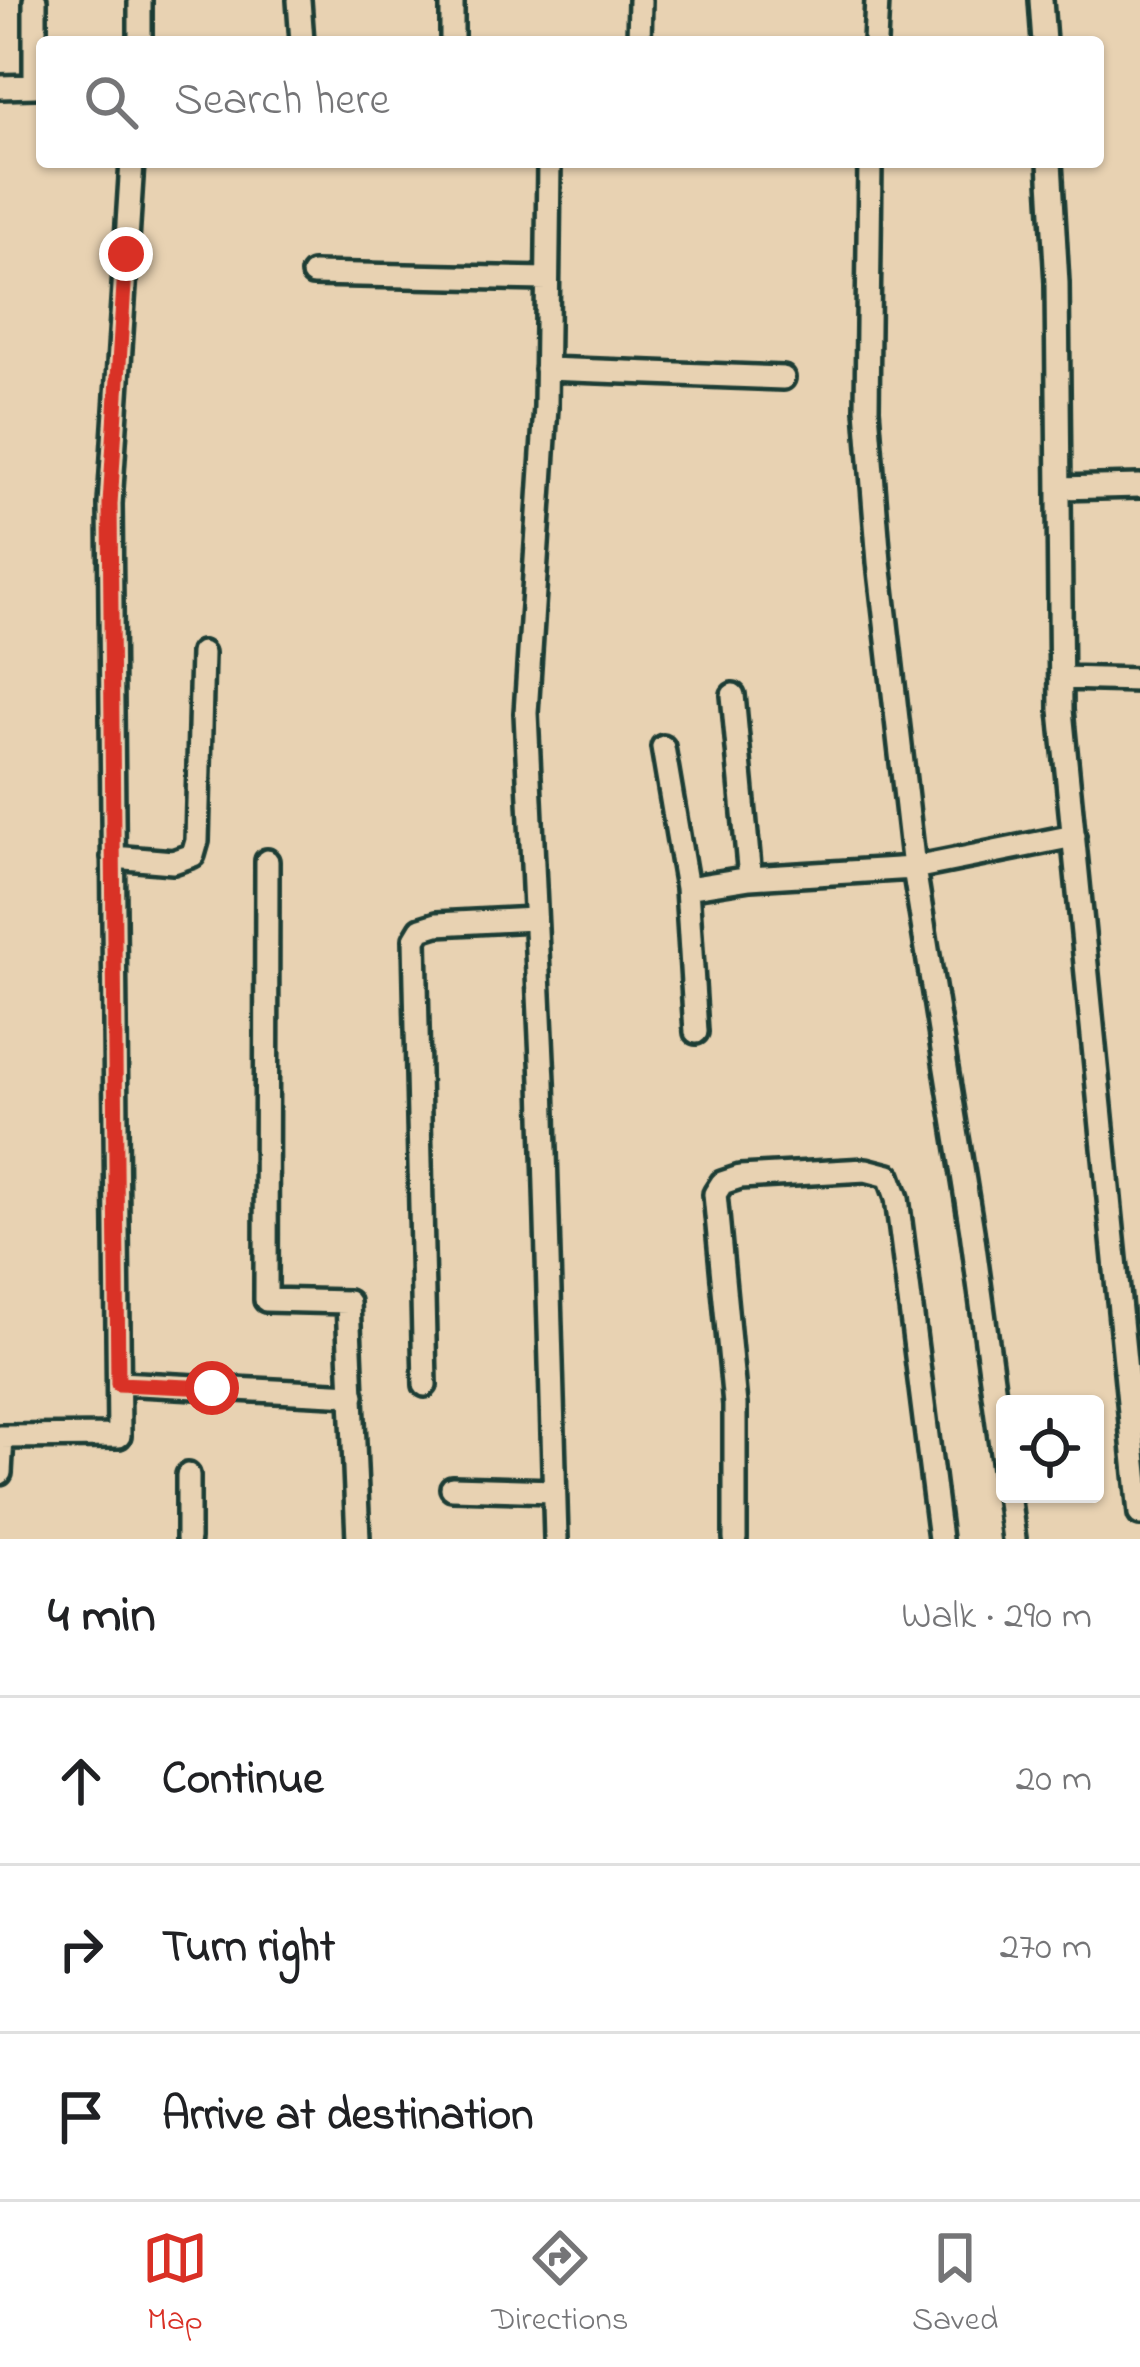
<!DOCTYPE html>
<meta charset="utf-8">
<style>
body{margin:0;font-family:"Indie Flower",sans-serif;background:#f2f2f2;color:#202124}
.controls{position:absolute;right:36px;bottom:36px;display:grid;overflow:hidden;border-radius:12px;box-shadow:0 3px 9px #0004}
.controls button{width:108px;height:108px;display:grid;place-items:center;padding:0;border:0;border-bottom:3px solid #e0e0e0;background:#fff;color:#202124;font:60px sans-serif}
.stop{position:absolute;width:36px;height:36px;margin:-27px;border:9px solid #d93025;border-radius:50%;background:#fff}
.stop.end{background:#d93025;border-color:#fff;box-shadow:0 3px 12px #0008}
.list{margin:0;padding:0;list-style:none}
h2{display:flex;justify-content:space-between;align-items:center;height:156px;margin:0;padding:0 48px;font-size:51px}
h2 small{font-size:39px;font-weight:400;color:#757577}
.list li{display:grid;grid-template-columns:78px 1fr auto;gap:36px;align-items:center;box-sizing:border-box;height:168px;padding:0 48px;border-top:3px solid #e0e0e0}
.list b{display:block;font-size:45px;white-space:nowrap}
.list em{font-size:39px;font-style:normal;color:#757577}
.icon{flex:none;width:66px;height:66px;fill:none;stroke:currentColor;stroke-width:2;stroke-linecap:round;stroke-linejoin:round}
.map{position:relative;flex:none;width:1140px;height:1539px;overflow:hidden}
.search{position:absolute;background:#fff;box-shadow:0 3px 9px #0004;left:36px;right:36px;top:36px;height:132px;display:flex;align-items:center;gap:30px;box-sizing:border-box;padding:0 42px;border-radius:12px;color:#757577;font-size:45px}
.sheet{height:660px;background:#fff}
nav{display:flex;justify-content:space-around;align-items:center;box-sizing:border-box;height:168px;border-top:3px solid #e0e0e0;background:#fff;font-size:33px;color:#757577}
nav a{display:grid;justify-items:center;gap:6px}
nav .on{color:#d93025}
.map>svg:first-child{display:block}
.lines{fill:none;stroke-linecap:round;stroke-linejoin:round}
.street-casing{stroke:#1f3d34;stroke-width:30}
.street{stroke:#e8d2b2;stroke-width:21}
.route{stroke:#d93025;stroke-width:15}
</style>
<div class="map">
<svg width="1140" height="1539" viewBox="0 0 1140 1539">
<rect width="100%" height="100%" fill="#e8d2b2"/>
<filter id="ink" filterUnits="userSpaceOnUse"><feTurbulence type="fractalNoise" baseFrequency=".00833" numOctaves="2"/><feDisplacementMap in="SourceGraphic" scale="24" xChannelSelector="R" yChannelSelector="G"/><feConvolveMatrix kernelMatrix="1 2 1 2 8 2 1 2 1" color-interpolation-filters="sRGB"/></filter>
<g filter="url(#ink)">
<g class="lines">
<!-- street casing -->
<g class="street-casing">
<path id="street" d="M299,0L302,42
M1041,0L1044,42
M140,42V0
M452,42V0
M639,42L640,0
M875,42L877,0
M0,87L35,86V0
M549,162L546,407L526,713L543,1081L556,1539
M870,162L867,409L879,562L914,868L972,1231L1005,1475
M1050,162L1057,283L1061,710L1140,1514
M313,274L547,279
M546,369L783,378
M1059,488L1140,486
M1061,678L1140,680
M733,695L750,878
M663,747L687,888L750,878L914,868L1074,836
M113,857L173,862L193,855L197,841L202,653
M267,861L266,1300L348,1302L358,1539
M687,888L696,1032
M119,1383L353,1395
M425,1385L415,939L421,929L437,924L534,919
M0,1437L119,1436L110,504L132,162
M0,1473L2,1437
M188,1475V1539
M452,1488L554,1491
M1008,1494L1014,1539
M735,1539V1405L715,1194L722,1183L740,1177L866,1170L889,1176L897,1198L940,1539"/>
</g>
<!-- street -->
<use href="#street" class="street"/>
</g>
</g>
<g class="lines" filter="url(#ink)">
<!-- route -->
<path class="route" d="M126,254L110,504L118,1384L212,1388"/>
</g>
</svg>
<div class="controls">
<button><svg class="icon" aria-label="locate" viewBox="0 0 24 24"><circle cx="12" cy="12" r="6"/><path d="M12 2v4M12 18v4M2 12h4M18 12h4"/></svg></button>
</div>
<div class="stop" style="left:212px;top:1388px"></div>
<div class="stop end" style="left:126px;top:254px"></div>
<div class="search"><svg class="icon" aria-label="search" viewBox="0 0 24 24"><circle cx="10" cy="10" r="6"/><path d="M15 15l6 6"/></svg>Search here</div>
</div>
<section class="sheet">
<h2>4 min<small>Walk · 290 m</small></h2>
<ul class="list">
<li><svg class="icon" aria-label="ahead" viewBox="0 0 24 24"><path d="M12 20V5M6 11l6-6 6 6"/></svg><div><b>Continue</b></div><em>20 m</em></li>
<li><svg class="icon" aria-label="right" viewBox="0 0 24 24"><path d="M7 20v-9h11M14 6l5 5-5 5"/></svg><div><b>Turn right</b></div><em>270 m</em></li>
<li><svg class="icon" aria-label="arrive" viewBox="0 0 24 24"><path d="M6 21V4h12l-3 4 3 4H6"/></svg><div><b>Arrive at destination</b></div></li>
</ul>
</section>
<nav>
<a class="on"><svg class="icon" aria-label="map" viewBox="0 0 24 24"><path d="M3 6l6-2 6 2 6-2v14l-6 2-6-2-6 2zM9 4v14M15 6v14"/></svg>Map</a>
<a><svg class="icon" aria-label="directions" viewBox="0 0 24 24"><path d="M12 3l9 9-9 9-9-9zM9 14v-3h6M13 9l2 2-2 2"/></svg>Directions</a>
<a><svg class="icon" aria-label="saved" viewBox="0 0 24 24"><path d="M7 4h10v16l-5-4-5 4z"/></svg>Saved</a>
</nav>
